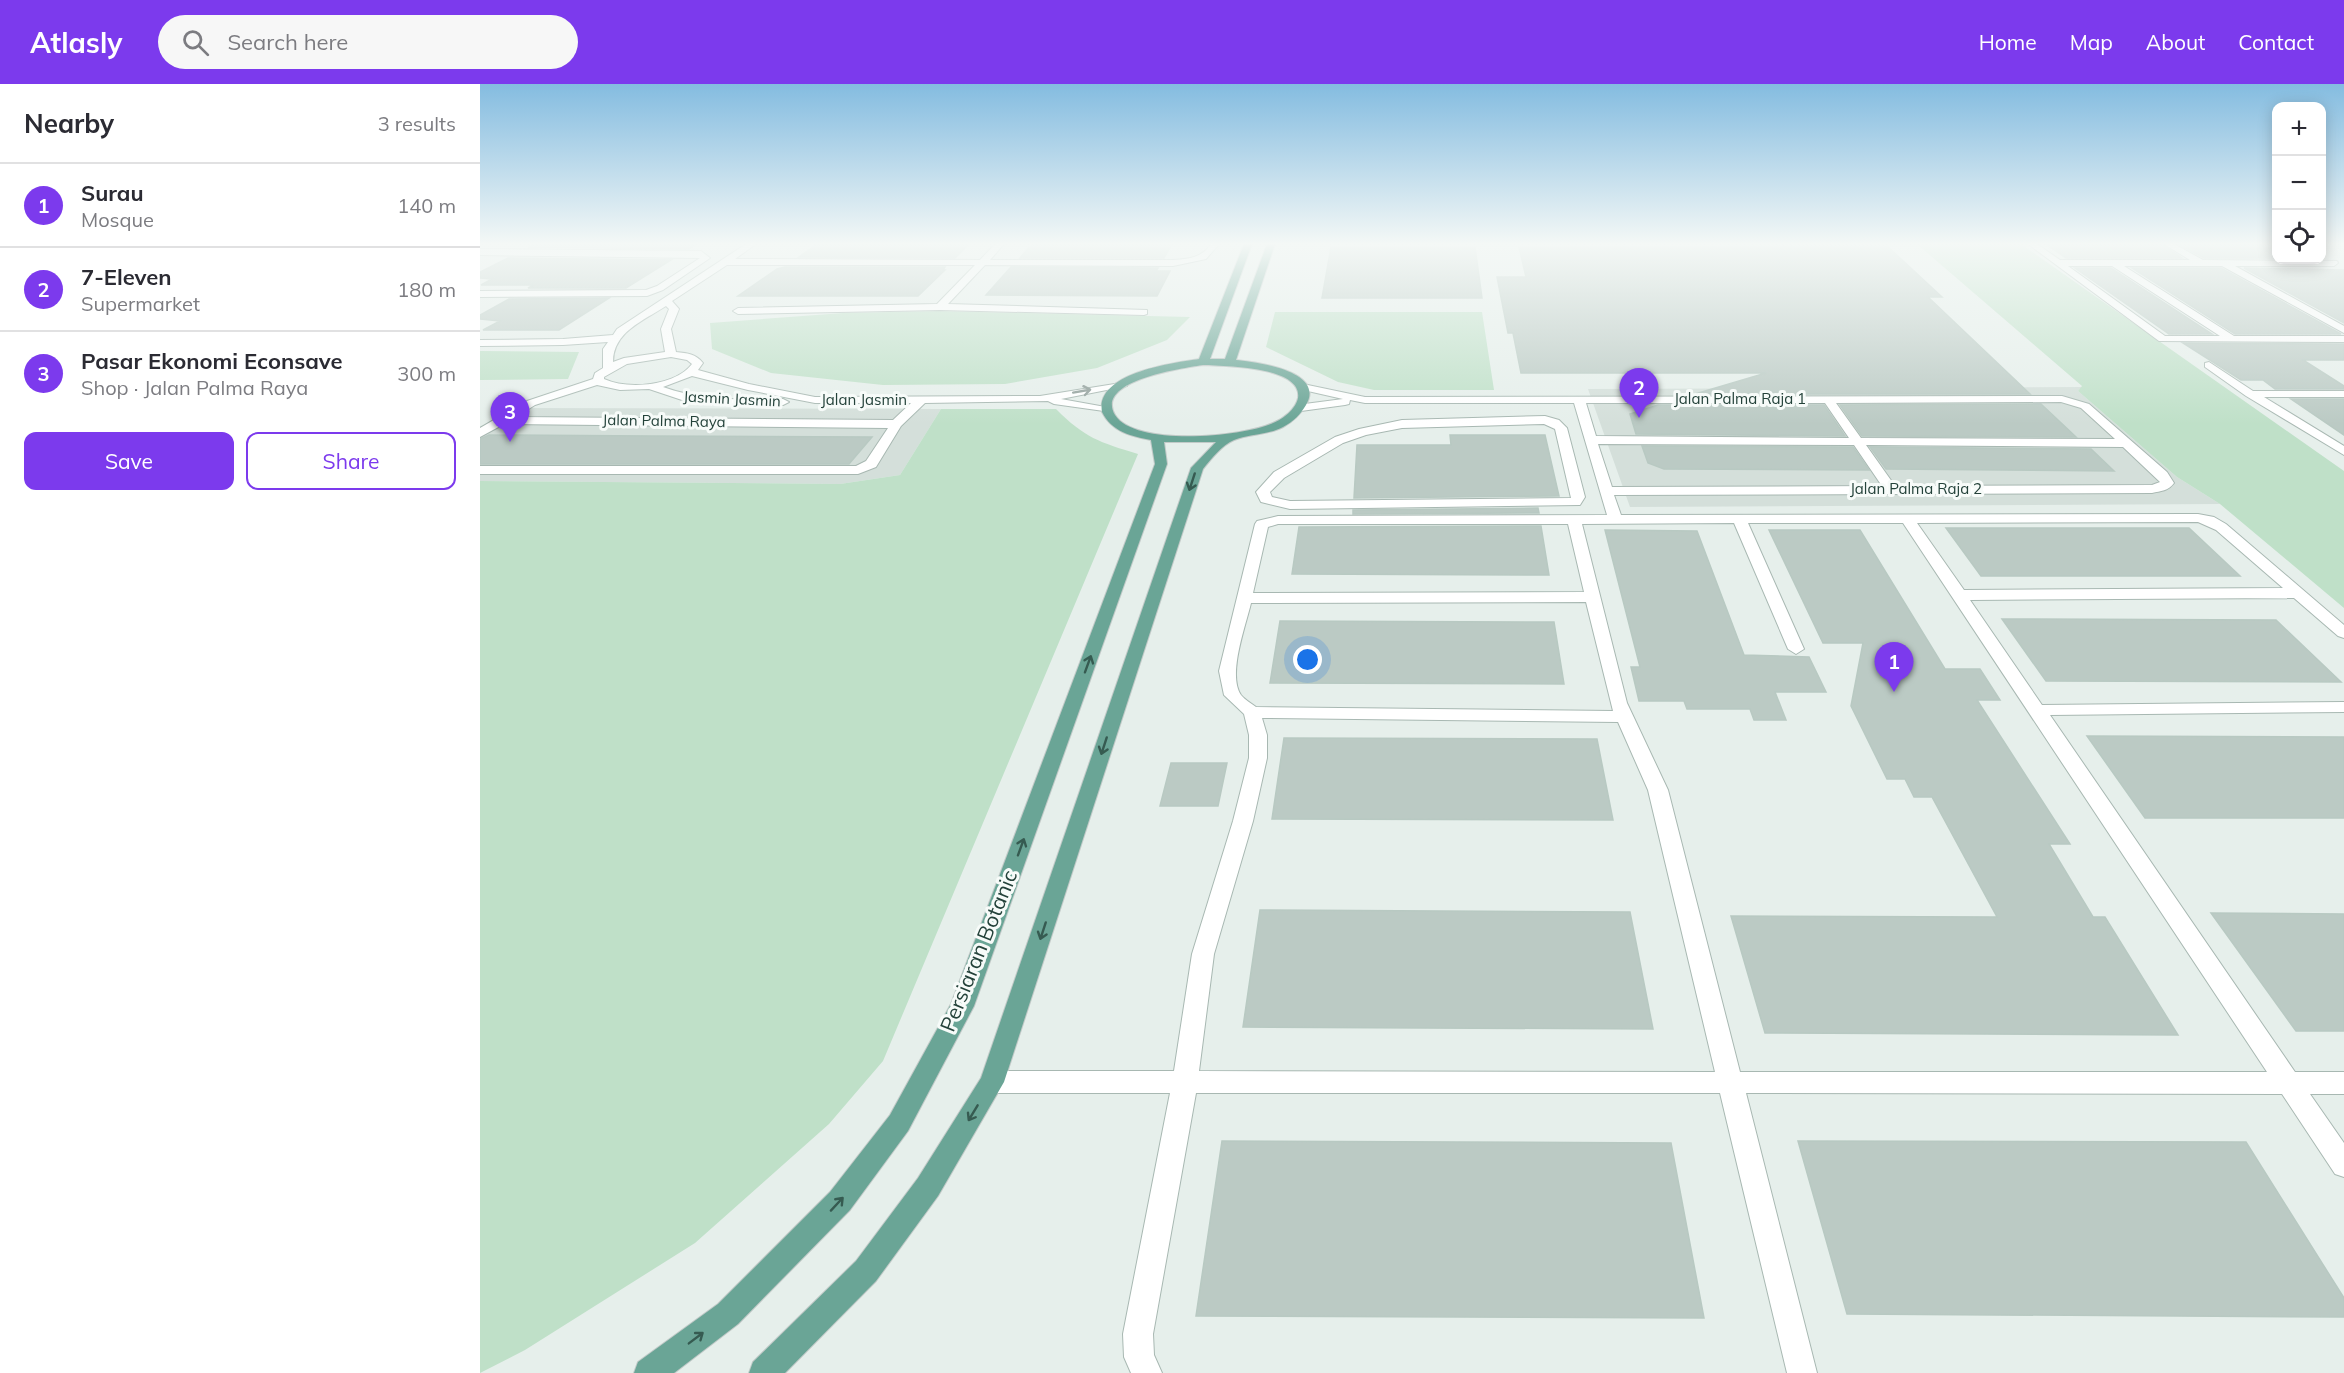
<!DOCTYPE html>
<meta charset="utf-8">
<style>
body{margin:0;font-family:Mulish,sans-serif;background:#f7f7f7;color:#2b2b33}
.controls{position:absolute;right:18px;top:18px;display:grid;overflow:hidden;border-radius:12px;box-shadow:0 3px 15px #0003}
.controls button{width:54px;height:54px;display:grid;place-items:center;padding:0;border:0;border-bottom:2px solid #e1e1e2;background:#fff;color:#2b2b33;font:30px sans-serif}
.you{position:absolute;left:828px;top:576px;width:21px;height:21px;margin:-15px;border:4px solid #fff;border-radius:50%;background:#1a73e8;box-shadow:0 0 0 9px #1a73e833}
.badge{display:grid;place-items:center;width:39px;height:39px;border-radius:50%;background:#7c3aed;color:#fff;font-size:20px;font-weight:700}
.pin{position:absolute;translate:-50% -50px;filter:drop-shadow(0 2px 3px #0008)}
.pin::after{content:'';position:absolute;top:32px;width:21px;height:18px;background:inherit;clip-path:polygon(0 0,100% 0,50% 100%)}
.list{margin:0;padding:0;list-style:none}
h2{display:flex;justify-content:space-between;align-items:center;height:78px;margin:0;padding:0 24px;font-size:26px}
h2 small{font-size:20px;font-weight:400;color:#7c7c81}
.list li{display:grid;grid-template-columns:39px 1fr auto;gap:18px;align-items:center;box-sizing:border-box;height:84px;padding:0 24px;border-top:2px solid #e1e1e2}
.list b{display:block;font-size:22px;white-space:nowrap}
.list p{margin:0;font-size:20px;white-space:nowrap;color:#7c7c81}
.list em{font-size:20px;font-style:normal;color:#7c7c81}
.actions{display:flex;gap:12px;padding:18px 24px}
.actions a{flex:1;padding:14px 0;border:2px solid #7c3aed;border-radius:12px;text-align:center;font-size:21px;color:#7c3aed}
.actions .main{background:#7c3aed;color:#fff}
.icon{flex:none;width:33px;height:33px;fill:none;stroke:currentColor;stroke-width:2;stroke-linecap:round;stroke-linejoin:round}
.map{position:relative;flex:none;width:1864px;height:1289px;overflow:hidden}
header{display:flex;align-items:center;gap:36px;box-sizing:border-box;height:84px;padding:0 30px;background:#7c3aed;color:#fff}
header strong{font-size:28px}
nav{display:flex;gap:33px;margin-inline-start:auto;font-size:21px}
.search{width:420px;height:54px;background:#f7f7f7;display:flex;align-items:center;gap:15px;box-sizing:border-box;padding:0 21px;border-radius:33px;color:#7c7c81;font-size:22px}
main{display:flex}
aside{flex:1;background:#fff}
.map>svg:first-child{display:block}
.built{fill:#d4dfda}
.green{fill:#bfe0c8}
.building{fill:#bbcac4;stroke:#b8c9c2;stroke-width:1.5}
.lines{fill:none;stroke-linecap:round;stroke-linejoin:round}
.minor-casing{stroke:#a8b8b2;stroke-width:2}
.major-casing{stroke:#c2cac8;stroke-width:2}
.minor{fill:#fff;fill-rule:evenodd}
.major{fill:#6aa596;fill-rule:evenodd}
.oneway{stroke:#92a09c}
.oneway2{stroke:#365b51}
.labels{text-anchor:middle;stroke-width:6;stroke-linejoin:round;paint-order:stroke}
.far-street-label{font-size:15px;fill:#24423a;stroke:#f7fbf9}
.near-street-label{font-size:21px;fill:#24423a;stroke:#f7fbf9}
</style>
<header>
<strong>Atlasly</strong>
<div class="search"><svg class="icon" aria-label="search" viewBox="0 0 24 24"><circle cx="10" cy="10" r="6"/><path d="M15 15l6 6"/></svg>Search here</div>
<nav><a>Home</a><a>Map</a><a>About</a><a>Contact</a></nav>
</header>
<main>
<aside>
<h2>Nearby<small>3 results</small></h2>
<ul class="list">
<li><span class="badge">1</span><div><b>Surau</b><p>Mosque</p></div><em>140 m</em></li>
<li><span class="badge">2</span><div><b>7-Eleven</b><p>Supermarket</p></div><em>180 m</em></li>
<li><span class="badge">3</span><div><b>Pasar Ekonomi Econsave</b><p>Shop · Jalan Palma Raya</p></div><em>300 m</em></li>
</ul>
<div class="actions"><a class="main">Save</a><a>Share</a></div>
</aside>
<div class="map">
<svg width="1864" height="1289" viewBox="0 0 1864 1289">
<rect width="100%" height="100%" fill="#e6efeb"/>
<!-- built -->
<path class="built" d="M1602,303L1598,307L1697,393L1740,420L1150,423L1108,305Z
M29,324L461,325L420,391L360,400L0,397V344Z"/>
<!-- green -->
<path class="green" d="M1437,160H1541L1864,387V524L1740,420L1697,393L1598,307L1602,302Z
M459,227L710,233L687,256L617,284L525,300L403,301L291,289L232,265L230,239L363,229Z
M795,228H1002L1014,306H894L858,298L786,263Z
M0,267L99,268L88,295L0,296Z
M461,325H576C605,354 619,358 658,370L403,977L349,1040L215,1159L45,1266L0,1289V397L360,400L420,391Z"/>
<!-- building -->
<path class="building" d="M55,160H217L209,165L48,163Z
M337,160H489L475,174L319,173Z
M552,160H692L684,174H540Z
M1566,160H1682L1702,174H1586Z
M1698,160H1797V174H1724Z
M1407,162L1462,213H1448L1550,310H1215L1286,289H1041L1033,249H1028L1017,193H1046L1039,163Z
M851,163H995L1002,214H842Z
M28,174L191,176L146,204H48L54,201H1L12,195L0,194V188Z
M305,183H465L463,186H465L438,212H258L297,185Z
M531,183L678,184L676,187H690L677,212L506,211Z
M1595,184H1631L1732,250H1689Z
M1652,184H1741L1861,250H1755Z
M1764,184L1864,186V239Z
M129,214L79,246H3L20,237L0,235V231L29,215Z
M1703,259L1864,260V276H1823L1864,302V305H1795L1783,296H1761Z
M1811,315H1864V351Z
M1561,320L1596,353L1382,352L1360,321Z
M1178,321H1344L1365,352L1156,350L1150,330Z
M9,351L172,352L392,353L369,380H0V355Z
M970,351H1065L1079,412L874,414L877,361H971Z
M1162,362L1373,363L1389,386L1184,385L1168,379Z
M1390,363L1611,365L1634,387L1406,385Z
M1058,424L1059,429L873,430V426Z
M1061,442L1069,491L812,490L819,443Z
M1466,444H1709L1760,492H1501Z
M1125,446L1217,447L1264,571L1329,573L1346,608H1295L1306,636H1274L1270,625H1207L1204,617H1159L1151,583H1160Z
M1289,446H1380L1465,585H1500L1520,616H1497L1590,760H1569L1613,833H1625L1698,951L1285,949L1251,832L1517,833L1452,713H1434L1425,695H1407L1371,622L1383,559H1343Z
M1522,535L1796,536L1861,598L1566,597Z
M800,537L1074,538L1084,600L790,599Z
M1607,652L1864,653V734H1665Z
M804,654L1117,655L1133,736L792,735Z
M691,679H747L738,722H680Z
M780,826L1150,828L1173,945L763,943Z
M1731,829L1864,830V947H1816Z
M742,1057L1191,1059L1224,1234L716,1232Z
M1318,1057L1766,1058L1864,1214V1233L1367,1230Z"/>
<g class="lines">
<!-- minor casing -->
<g class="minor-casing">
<path id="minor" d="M266,160H276L255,175L500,176L515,160H524L510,176H693C708,175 722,174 731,160H739L726,175L693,182L505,181L468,220L667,226V230L664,231L460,226L258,230L253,227L258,224L457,220L495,181H247L192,217L199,225L191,245L196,268C207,269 216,270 223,279L218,286L269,300L335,313L560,312L647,298V302L581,315L631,324V328L574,320L568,317L445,319L421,342L396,383L378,390H0V382H376L386,377L408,344L24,340L0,353V344L47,317L113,295L115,289L123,284V265L128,258L83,261L0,262V256L83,255L133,251L137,245ZM186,222L189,225L181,245L185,268L144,274L133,278C133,248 163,237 186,222ZM191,273L207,276L212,280C195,302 148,306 124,295V293L147,280ZM212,292L268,306L335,319H431L413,336L36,333L55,321L117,301L140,306L169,305L202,316L235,321H303L309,318L303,315C263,316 221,317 183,303Z
M1548,160H1557L1580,176H1710L1684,160H1694L1723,176L1857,177L1858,179L1854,182H1755L1864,242V249L1742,182H1644L1754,252H1864V258L1679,257ZM1588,182H1632L1740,252H1685Z
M0,165L221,167L230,174L183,206L167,212L0,213V207L166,206L177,202L220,174L0,171Z
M1729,278L1773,307H1864V313H1784L1864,362V371L1766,312L1725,283V279Z
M823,300L885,313L1582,312L1609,320L1687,388L1694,399C1688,407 1681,407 1672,409L1134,411L1141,431L1718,430L1734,433L1746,440L1864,541V554L1858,552L1814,514L1490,516L1562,621L1864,618V628L1570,631L1815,988H1864V1010H1830L1864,1059V1093L1855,1090L1802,1010L1266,1009L1337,1289H1307L1240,1009H716L673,1250L674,1271L682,1289H651L644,1273L643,1250L690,1009H512L503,1006L500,998L503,990L512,987H694L712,870L753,737L769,674V651L764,630L744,611L739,587L775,440L777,437L798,432L1127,431L1094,319H885L870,316L869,320L865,321L821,327L815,323L817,321L863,315L819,305V301ZM1581,318L1601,324L1635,355L1381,354L1356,319ZM1106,319H1345L1369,354L1116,352ZM1118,360L1374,361L1402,402L1132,403ZM1386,361L1643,363L1680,398L1672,401L1415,402ZM1718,438L1736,446L1803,504L1484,506L1437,439ZM1254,439L1308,565L1316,570L1324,565L1268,439H1423L1787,988H1260L1188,706L1147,619L1102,440ZM798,440H1088L1104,508L773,509L788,443ZM1106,518L1133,627L776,623C771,619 765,616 761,611C747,591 766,541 771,519ZM782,634L1138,638L1168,706L1235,988L719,987L734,870L773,737L787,674V651Z
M1065,332L1079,336L1087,344L1105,413L1100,421L810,425L781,418L776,408L794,388L855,353L879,345L922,336ZM1064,340L1075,345L1091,414L810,417L792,413L790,408L804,394L863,359L886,351L922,344Z"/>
</g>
<!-- major casing -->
<g class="major-casing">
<path id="major" d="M764,160H772L730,275H745L787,160H795L756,276C776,278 846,287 826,321C820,331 814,337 803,343C788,351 768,350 754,356C742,361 731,375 723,385L524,998L458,1112L396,1197L305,1289H269L273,1278L376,1177L438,1094L501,994L711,384L736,358H684L687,380L494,922L428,1047L370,1126L258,1240L194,1289H154L158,1278L238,1220L350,1108L410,1031L471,920L675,380L671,356C651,352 632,348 622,328C615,289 692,279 719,275ZM723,281C743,282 823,282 818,314C816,325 803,335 793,339C763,353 655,363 635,331C614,296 705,284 723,281Z"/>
</g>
<!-- minor -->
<use href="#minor" class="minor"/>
<!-- major -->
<use href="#major" class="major"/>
</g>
<!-- one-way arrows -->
<defs><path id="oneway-shaft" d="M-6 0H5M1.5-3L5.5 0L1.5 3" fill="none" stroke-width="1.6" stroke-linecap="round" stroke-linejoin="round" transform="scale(1.5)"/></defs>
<use class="oneway" href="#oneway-shaft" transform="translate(602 307) rotate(-10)"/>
<g class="oneway2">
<use href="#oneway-shaft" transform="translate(712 398) rotate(108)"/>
<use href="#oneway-shaft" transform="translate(608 580) rotate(-70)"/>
<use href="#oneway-shaft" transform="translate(624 662) rotate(108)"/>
<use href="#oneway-shaft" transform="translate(541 763) rotate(-70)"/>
<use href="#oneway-shaft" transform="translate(563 847) rotate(108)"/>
<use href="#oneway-shaft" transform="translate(493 1029) rotate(121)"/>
<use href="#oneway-shaft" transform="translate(357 1120) rotate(-47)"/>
<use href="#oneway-shaft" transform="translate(216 1254) rotate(-37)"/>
</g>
<!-- sky -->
<linearGradient id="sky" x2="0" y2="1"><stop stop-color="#84bce0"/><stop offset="0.47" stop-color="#f4f8f6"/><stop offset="1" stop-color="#f4f8f6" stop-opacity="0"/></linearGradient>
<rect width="1864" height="340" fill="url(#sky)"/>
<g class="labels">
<!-- far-street labels -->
<g class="far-street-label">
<text transform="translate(252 315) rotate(3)" y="5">Jasmin Jasmin</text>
<text x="1260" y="320">Jalan Palma Raja 1</text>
<text x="384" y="321">Jalan Jasmin</text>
<text transform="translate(184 337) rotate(1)" y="5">Jalan Palma Raya</text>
<text x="1436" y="410">Jalan Palma Raja 2</text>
</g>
<!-- near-street labels -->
<g class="near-street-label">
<text transform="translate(499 867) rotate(-68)" y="7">Persiaran Botanic</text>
</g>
</g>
</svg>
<div class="controls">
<button>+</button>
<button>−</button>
<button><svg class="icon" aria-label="locate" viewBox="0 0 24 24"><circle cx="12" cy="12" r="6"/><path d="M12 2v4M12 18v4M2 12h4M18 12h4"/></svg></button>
</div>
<div class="you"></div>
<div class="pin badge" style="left:1414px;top:608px">1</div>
<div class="pin badge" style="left:1159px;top:334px">2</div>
<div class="pin badge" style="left:30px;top:358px">3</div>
</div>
</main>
